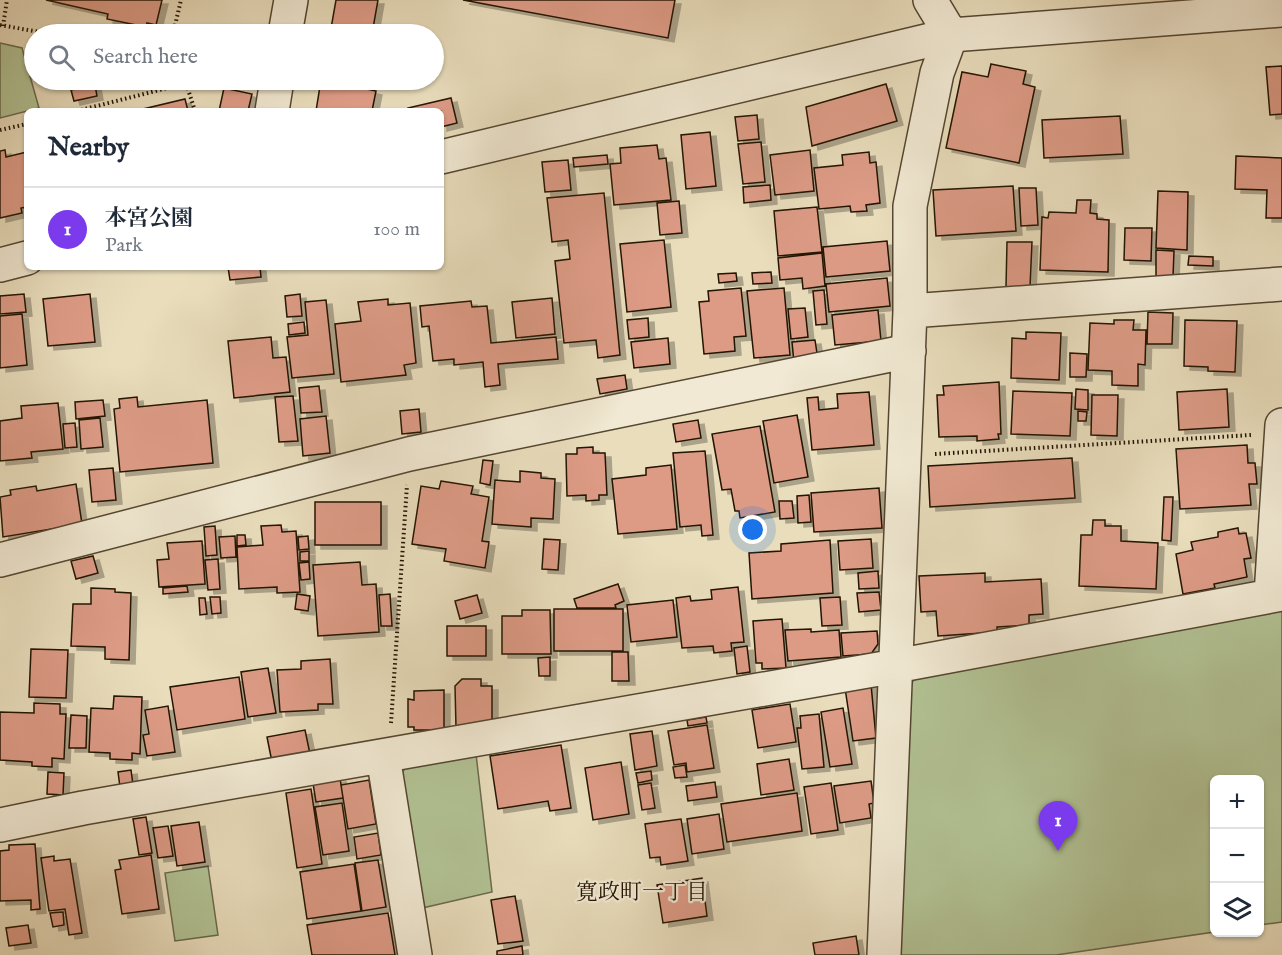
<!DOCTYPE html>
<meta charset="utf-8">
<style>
body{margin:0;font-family:"IM FELL English","Noto Serif JP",serif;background:#f6f6f7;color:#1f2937}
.controls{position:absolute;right:18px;bottom:18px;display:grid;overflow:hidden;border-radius:9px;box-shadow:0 2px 4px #0004}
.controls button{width:54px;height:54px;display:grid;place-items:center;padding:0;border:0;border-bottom:2px solid #e0e1e3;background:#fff;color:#1f2937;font:30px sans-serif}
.you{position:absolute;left:753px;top:530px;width:21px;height:21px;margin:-15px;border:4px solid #fff;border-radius:50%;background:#1a73e8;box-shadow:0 0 0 9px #1a73e833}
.badge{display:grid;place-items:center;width:39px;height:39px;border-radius:50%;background:#7c3aed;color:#fff;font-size:20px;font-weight:700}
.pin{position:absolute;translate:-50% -50px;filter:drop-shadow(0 2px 3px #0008)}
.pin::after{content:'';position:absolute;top:32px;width:21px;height:18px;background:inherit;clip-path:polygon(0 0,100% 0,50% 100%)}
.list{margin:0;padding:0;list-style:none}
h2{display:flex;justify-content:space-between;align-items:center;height:78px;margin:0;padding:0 24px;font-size:26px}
h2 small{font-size:20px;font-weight:400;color:#747a83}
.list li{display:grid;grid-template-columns:39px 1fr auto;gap:18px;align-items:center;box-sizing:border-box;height:84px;padding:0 24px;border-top:2px solid #e0e1e3}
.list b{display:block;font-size:22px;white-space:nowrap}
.list p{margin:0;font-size:20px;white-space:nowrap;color:#747a83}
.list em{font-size:20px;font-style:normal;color:#747a83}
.icon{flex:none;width:33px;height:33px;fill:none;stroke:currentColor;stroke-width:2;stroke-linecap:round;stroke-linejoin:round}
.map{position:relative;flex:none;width:1282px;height:955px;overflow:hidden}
.search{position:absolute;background:#fff;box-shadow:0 2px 4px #0004;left:24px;top:24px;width:420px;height:66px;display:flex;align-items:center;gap:15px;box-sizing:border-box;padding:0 21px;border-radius:33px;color:#747a83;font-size:22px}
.panel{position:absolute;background:#fff;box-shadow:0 2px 4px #0004;left:24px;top:108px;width:420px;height:162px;border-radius:9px}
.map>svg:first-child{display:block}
.green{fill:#b2c294;stroke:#6a6a4c;stroke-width:1.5}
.building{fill:#dd9b86;stroke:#231303;stroke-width:1.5;filter:url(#shadow)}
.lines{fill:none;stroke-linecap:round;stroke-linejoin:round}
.minor-casing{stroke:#544631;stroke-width:36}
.path{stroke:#231303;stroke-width:4;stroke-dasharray:1.5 3;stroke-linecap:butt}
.minor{stroke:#f1e9d3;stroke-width:33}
.labels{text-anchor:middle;stroke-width:4.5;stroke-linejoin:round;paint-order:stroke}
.neighbourhood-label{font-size:22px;fill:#231303;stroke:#f1e9d3}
</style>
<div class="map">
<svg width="1282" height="955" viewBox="0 0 1282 955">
<defs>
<filter id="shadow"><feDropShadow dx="6" dy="4" stdDeviation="0" flood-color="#0004"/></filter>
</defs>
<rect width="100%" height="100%" fill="#e9ddbc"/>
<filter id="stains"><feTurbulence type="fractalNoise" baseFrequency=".00333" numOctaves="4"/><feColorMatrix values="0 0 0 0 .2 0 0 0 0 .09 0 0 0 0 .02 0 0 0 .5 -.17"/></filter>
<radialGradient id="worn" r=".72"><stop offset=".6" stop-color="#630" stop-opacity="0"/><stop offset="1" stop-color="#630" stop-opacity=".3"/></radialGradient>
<!-- green -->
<path class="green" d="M0,43L22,48L39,108L0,118Z
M1282,606V922L1260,925V780H1214V932L1056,955H896L910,688L917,672Z
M476,754L492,892L418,909L400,779L405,767Z
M208,866L218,935L175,941L165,873Z"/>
<!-- building -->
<path class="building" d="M46,0H162L156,25L147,23L146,27L107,19L108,14Z
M336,0H378L372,34H330Z
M463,0H675L668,38Z
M991,64L1026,71L1023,84L1035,87L1019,163L946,148L962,72L988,77Z
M1282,66V114L1270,115L1266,67Z
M321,80H363L362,88L376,91L372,111H316Z
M886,84L897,121L812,146L806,107Z
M95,85L97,96L74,101L71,90Z
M224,88L252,94L248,111H219Z
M451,98L457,123L441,127V111H409L408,108Z
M185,99L188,111H140L139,110Z
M757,115L759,139L738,141L735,117Z
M1120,116L1123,154L1044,158L1042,120Z
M710,132L716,186L686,189L681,135Z
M761,142L765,182L743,184L738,144Z
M25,145H27V207L21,208L22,213L0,218V151L5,150L6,157L27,152Z
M657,145L659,159L666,158L671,200L614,205L610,164L621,163L620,148Z
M810,150L814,191L775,195L770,155Z
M869,152L870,163L876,162L880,203L866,205L867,211L851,212L850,206L819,209L814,168L843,165L842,155Z
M607,155L608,164L574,167L573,158Z
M1236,156L1282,158V218H1266L1267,190L1235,189Z
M568,160L571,190L545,192L542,162Z
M770,185L771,200L744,203L743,187Z
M1013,186L1016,231L936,236L933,190Z
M1019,188H1036L1038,225L1021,226Z
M1158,191L1188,192L1187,250L1156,248Z
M604,193L620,355L598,358L596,340L564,343L555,261L570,259L568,240L552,242L547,198Z
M1077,200H1091L1090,213L1097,214V219L1109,220L1108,272L1040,270L1042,217L1048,218L1049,212L1076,213Z
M679,201L682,233L660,235L657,203Z
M817,207L822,252L778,256L774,211Z
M1125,228H1152L1151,261L1124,260Z
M664,240L671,307L627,312L620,244Z
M887,241L890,271L826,277L823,247Z
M1007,242H1032L1030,287H1006Z
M1156,250L1174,251L1173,277H1156Z
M822,253L825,286L803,289L802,278L780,280L778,258Z
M1189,256L1213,257V266L1188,265Z
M228,267H260L261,277L230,280Z
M771,272L772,283L753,284L752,273Z
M736,273L737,281L719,283L718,274Z
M887,278L890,306L829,312L826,284Z
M741,288L746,336L734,337L735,351L704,354L699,302L709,301L708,291Z
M784,288L790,355L754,358L747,291Z
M824,290L827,324L816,325L813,291Z
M24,294L26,312L0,314V296Z
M90,294L95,342L48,346L43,299Z
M300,294L302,316L287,317L285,296Z
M552,298L555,334L516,338L512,302Z
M388,299V305L410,303L416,363L404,365L406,375L341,382L335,324L361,321L358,302Z
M326,300L334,374L292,378L287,337L308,335L305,302Z
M471,301L472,307L487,306L491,343L556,337L558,359L498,364L500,385L485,387L483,362L454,365V359L433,361L429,326L422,327L420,306Z
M805,308L808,337L791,339L788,309Z
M878,310L881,341L835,345L832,315Z
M1148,312L1173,313L1172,344H1147Z
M22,314L27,365L0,368V316Z
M648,318L649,337L629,339L627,320Z
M1114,320H1134L1133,330H1146L1145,365L1138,364V386L1112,385V371L1088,370L1090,323L1114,324Z
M1185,320L1237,321L1235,372L1208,371V367L1184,366Z
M304,322L305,333L289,335L288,324Z
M1026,332L1061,333L1059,380L1011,378L1012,338L1026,339Z
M271,337L273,358L286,357L290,392L234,398L228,341Z
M668,338L670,364L634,368L631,342Z
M815,340L818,360L794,363L792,342Z
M1070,353L1087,354L1086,377H1070Z
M625,375L627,389L600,394L597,379Z
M999,382L1001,434H998L999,439L977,441V436L939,437L937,395H944L943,386Z
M319,386L322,412L301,413L299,388Z
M1076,389L1088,390V410L1075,409Z
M1227,389L1229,427L1179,430L1177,392Z
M1013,391L1072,393L1070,436L1011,434Z
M869,392L874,445L812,450L807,398L818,397L819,410L838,408L837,394Z
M1092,395H1118L1117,436L1091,435Z
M293,396L298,441L279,442L275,397Z
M137,397L138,407L207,400L213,463L120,472L114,409L120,408L119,399Z
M103,400L105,416L76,419L75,402Z
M58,403L63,449L31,452L32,458L0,461V421L22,418L21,406Z
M419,409L421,432L402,434L400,411Z
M1078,411L1087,412L1086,421H1078Z
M797,415L808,477L774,483L763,421Z
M326,416L330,453L303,456L300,419Z
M100,418L103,447L81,449L79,420Z
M698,420L701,438L676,442L673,424Z
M75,423L77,447L65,448L63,424Z
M760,426L775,512L740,518L739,511H735L731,489L722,490L712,434Z
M1247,445L1248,463H1255L1257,484H1249L1251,505L1180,509L1176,449Z
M593,447V453H605L607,495H599V500L586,501V495L567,496L566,454H577V448Z
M705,451L713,535L702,536L701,525L680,527L673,453Z
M1072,458L1075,498L930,507L928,466Z
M483,460L493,461L490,485L480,483Z
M671,465L677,529L618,534L612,479L646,475V468Z
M113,468L116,500L92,502L89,470Z
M520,471L541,473V478L555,479L553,519L531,518V527L492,524L495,480L520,482Z
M441,481L473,486L471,494L489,497L482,541L489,542L485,568L444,561L446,549L412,544L421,486L439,489Z
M76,484L82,524L3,537L0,497L11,495L10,490L36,486L37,491Z
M879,488L882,528L814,532L811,493Z
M809,495L811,522L798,523L797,496Z
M1164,497H1173L1171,541L1162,540Z
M779,501H792L794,518L780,519Z
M315,502H381V545H315Z
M1093,520H1105V526H1121V541L1158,543L1156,589L1079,586L1081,535H1092Z
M281,525L282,532L296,531L300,592L277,593V587L239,589L237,547L263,545L261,526Z
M215,526L217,555L206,556L204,527Z
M1238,528L1239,534L1246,533L1251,558L1244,559L1247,577L1214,584L1215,588L1183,594L1176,554L1193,550L1191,542L1218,537V532Z
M237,535H245L246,545L237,546Z
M235,536L236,557L221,558L219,537Z
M308,536L309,549L299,550L298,537Z
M544,539L560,540L558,570L542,569Z
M871,539L873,568L840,570L838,541Z
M830,540L833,593L752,599L749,553L781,551V544Z
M202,541L205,584L159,587L157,560L169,559L167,543Z
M309,551V561H300V552Z
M93,556L98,573L76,579L71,561Z
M218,559L220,589L208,590L205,560Z
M309,562L310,579L301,580L299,563Z
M360,562L362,585L376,584L379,632L318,636L313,565Z
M878,571L879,588L859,589L858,573Z
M985,573V582L1041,579L1043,614L1029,615V625L997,627V632L938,636L936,611L921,612L919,576Z
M618,584L624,601L615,605L616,608H577L574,599Z
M187,586L188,592L163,594V588Z
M738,587L744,642L731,643L732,651L714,653L713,646L682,648L676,598L690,596L691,601L712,599L711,590Z
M91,588L115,589V592L131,593L129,660L105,659V647L71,646L73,604H91Z
M879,592L881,610L859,612L857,593Z
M297,594L310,596L308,611L295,609Z
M390,594L392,626H381L379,595Z
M477,595L482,613L460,619L455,601Z
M210,597H220L221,613L212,614Z
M840,597L842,625L822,626L820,598Z
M199,598H205L207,614L200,615Z
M673,600L677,637L631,642L627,605Z
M554,609H623V651H554Z
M522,610H550L551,654H502V616H522Z
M782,619L786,668L762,669V663H756L753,621Z
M447,626H486V656H447Z
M811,629V632L839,630L841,657L788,661L785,630Z
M877,631L878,644L871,654L843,656L841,633Z
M747,646L750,672L737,674L734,648Z
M31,649L68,650L66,698L29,697Z
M612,652H628L629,681H612Z
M550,657V676H539L538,658Z
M330,659L333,704H318V710L280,712L277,670L301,669V661Z
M268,668L276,713L248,717L241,672Z
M239,677L245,719L177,730L170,687Z
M462,679H481V686H492V723L456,728L455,686Z
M871,684L876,738L853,741L845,688Z
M444,690V730H414V727H408V699L414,700V691Z
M114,696L142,697L140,754L132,753V760L110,759V753L89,752L91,708L113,709Z
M34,703L60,704V714H66L64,759L52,758V767L32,766V762L0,760V712L34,713Z
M790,704L796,742L758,748L752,710Z
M168,706L175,752L147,756L143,735L149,734L145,710Z
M843,708L852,764L830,767L821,712Z
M819,714L824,767L802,769L797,728H801L800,716Z
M71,715L87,716L86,748H69Z
M706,717L707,723L688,726L687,720Z
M707,725L714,768L687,772L686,763L674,765L668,731Z
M305,730L310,754L272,762L267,737Z
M652,731L657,766L635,770L630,734Z
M561,745L571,808L550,811L548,801L498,809L490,756Z
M789,759L794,790L761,795L757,764Z
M621,762L629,814L593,820L585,768Z
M685,765L687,777L675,778L673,767Z
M131,770L133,785L120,787L118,772Z
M651,771L652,780L638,783L636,773Z
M48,772L64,773L63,795L47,794Z
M340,778L343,798L316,802L313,783Z
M369,780L376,824L348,829L341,785Z
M871,781L874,803L869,804L871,818L840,823L834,786Z
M715,782L717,797L688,801L686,786Z
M651,783L655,808L642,810L638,785Z
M831,783L838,830L811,834L804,787Z
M311,789L322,864L297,868L286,793Z
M797,793L802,831L727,842L721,804Z
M342,803L349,851L323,855L315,807Z
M719,814L724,849L692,854L687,819Z
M146,817L152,853L139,855L133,819Z
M681,819L688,861L661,865L660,857L650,858L645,824Z
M199,822L205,862L177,866L171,826Z
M168,826L173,856L158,858L153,828Z
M378,833L381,855L357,859L354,837Z
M35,844L40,909L31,910V900L0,901V851L9,850V845Z
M151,855L159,909L122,914L115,870L121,869L119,860Z
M54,856V861L70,859L82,933L69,935L65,909L49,911L41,858Z
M378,860L386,907L362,911L355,863Z
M354,864L361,911L307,919L300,872Z
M702,878L707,916L663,923L657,885Z
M515,896L523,941L498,944L491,900Z
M63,912L64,925L53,927L50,913Z
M388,913L395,955H312L307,925Z
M28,925L31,943L9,946L6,928Z
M856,936L859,955H815L813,943Z
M522,946L523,955H497V951Z"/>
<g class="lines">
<!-- minor casing -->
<g class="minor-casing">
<path id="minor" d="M285,34L291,0
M272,111L277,80
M441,157L951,35L1282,10
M0,265L27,258
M910,311L1282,284
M0,560L409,454L909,351
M1271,595L1282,425
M383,756L415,955
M0,825L83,808L896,666L1282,594
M884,955L910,311V206L937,73L951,35L930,0"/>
</g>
<!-- path -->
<path class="path" d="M0,25L51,34
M3,26L7,0
M173,34L181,0
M185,80L195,111
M77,111L187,83
M0,130L27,124
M935,454L1251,435
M391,723L407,485"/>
<!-- minor -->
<use href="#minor" class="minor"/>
</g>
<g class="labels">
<!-- neighbourhood labels -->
<g class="neighbourhood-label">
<text x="642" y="899">寛政町一丁目</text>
</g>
</g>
<rect width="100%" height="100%" filter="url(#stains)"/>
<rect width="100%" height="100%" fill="url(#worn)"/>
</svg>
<div class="controls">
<button>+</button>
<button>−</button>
<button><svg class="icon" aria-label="layers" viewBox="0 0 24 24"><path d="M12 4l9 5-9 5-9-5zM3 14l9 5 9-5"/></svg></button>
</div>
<div class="you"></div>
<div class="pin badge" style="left:1058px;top:851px">1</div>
<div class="search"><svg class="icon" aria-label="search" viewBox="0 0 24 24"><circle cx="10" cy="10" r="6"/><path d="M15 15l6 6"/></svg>Search here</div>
<section class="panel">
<h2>Nearby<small></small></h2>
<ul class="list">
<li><span class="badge">1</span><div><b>本宮公園</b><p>Park</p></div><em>100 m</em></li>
</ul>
</section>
</div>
